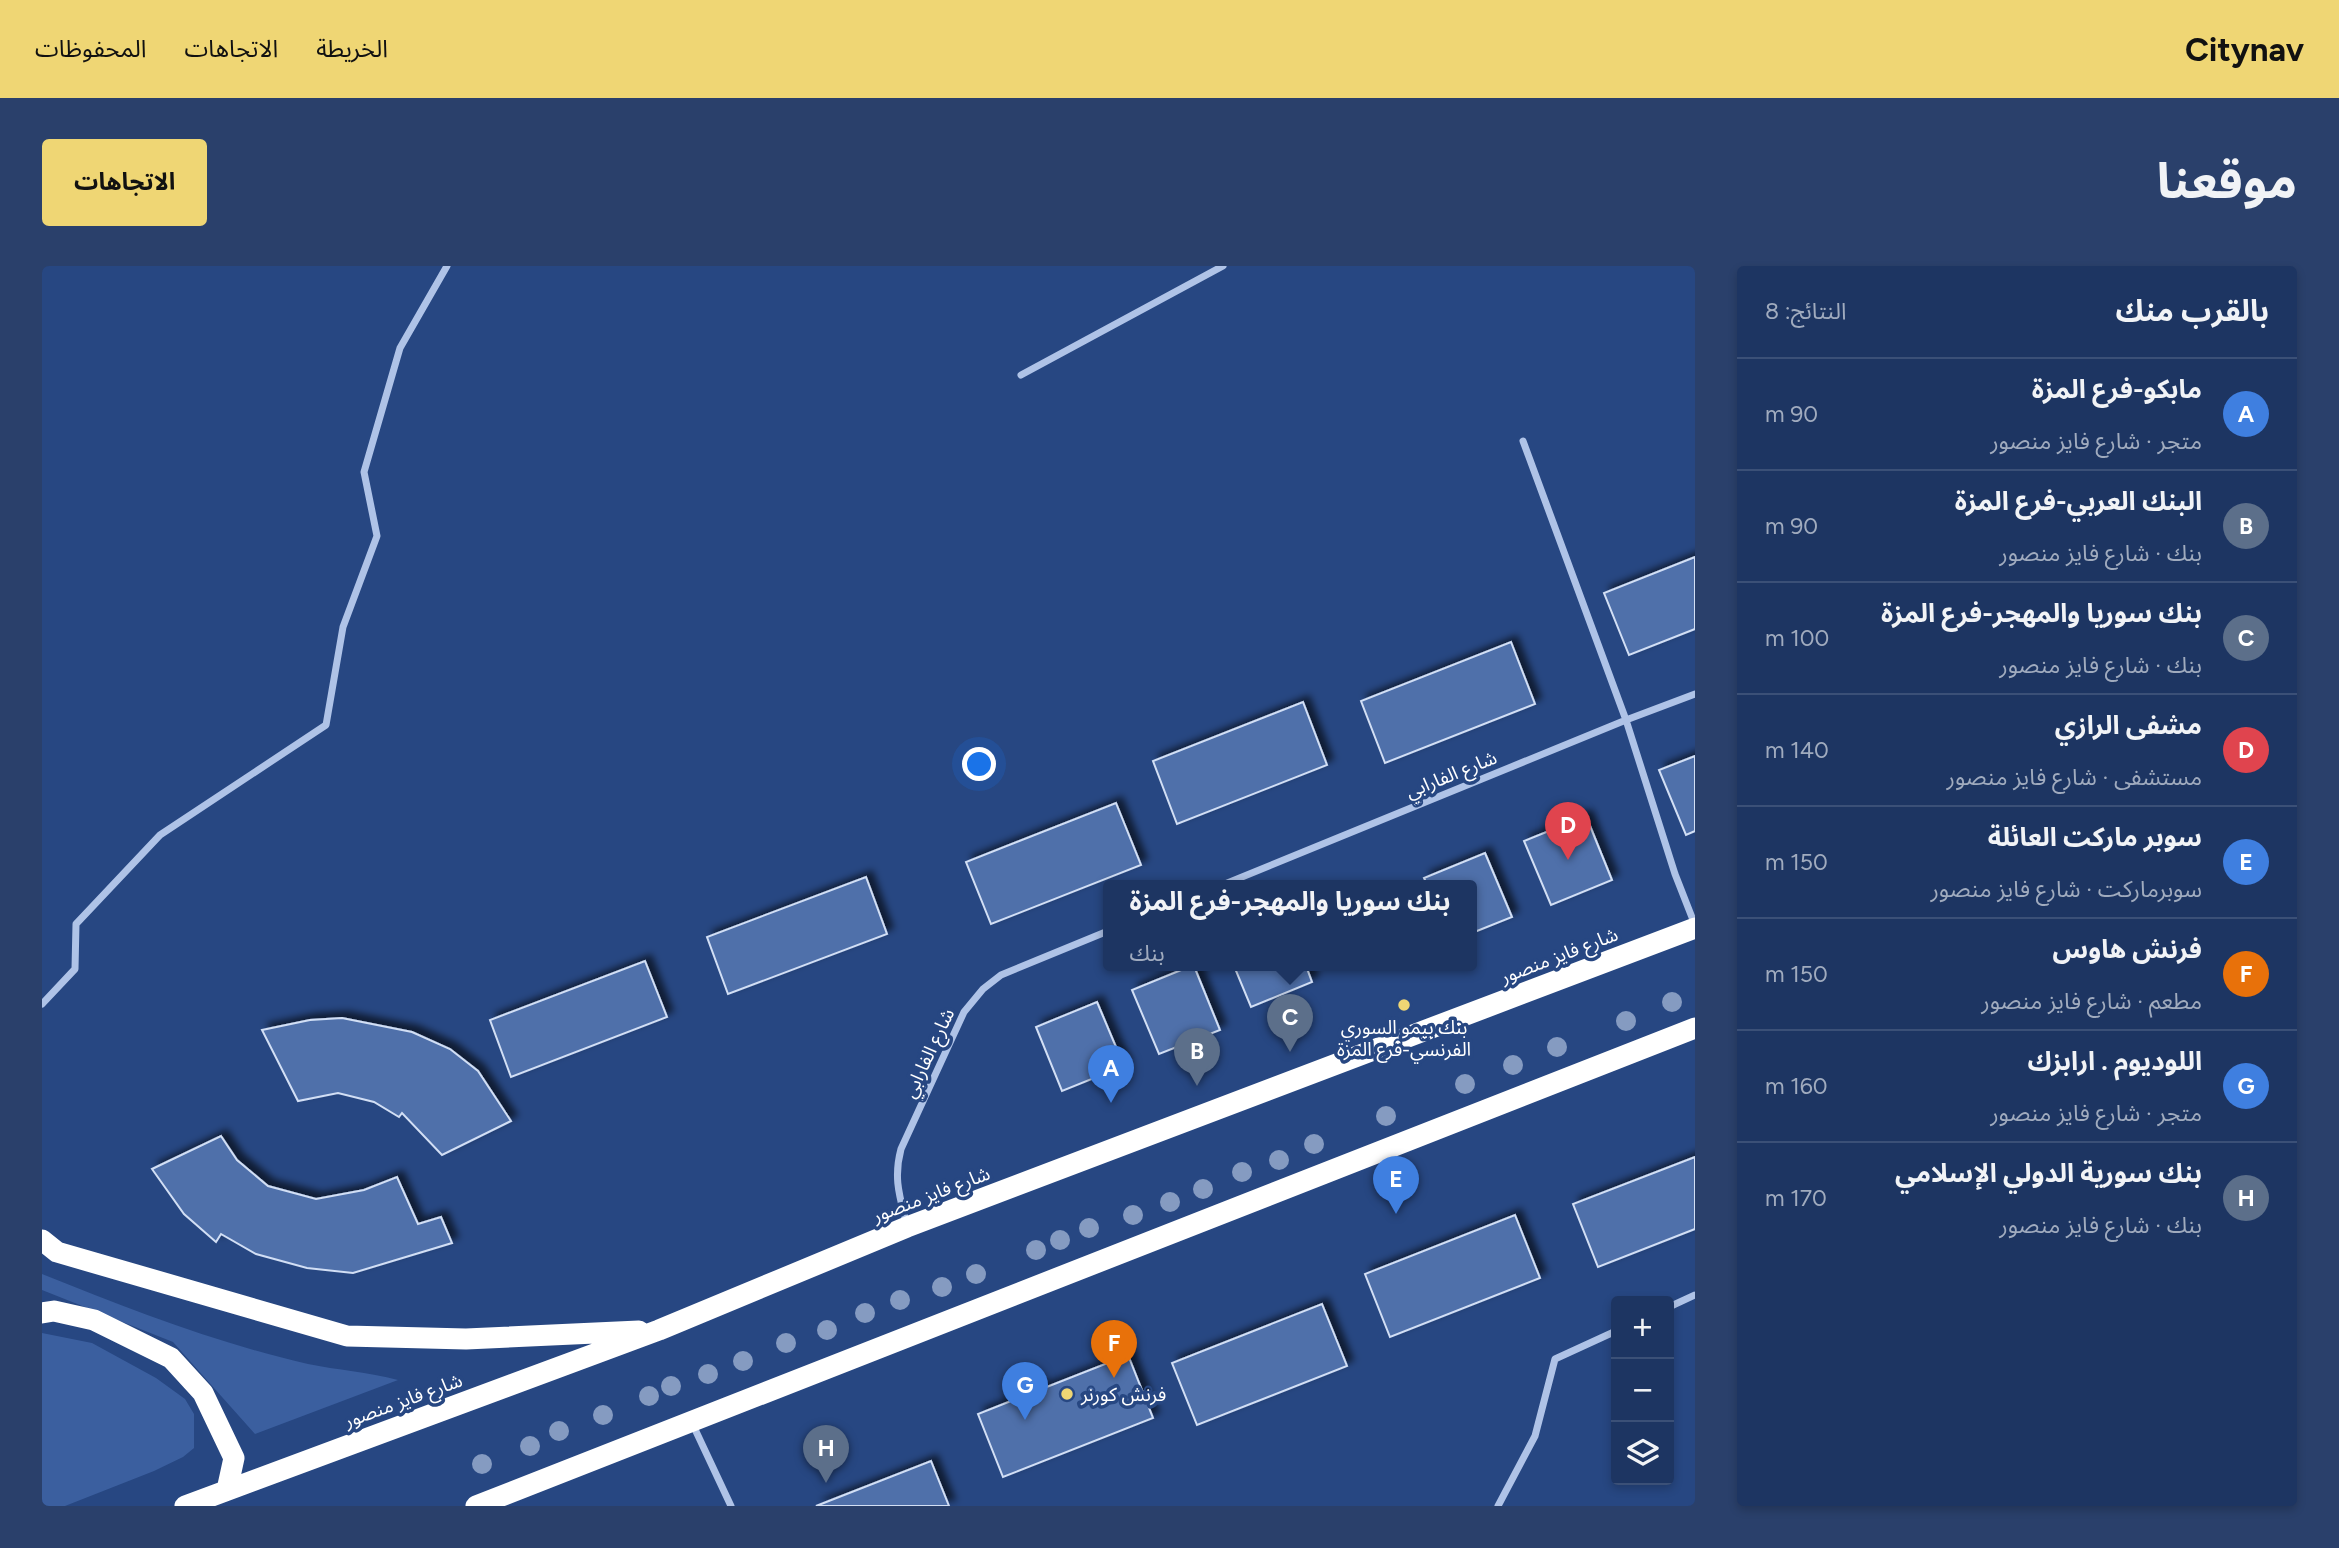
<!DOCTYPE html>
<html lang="ar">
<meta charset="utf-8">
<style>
body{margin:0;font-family:Figtree,"Noto Sans Arabic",sans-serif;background:#2a406b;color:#f1f3f6;direction:rtl}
.controls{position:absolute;right:21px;bottom:21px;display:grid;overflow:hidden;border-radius:7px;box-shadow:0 4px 10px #0003}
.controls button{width:63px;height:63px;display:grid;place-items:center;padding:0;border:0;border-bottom:2px solid #3b5077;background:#1d3562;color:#f1f3f6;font:35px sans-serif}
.you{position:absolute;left:938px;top:499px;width:24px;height:24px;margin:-18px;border:5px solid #fff;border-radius:50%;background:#1a73e8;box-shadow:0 0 0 10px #1a73e833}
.badge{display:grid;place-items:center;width:46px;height:46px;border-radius:50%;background:#efd674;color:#fff;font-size:23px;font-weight:700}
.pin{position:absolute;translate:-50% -58px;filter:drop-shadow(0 2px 4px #0008)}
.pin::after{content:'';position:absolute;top:37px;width:24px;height:21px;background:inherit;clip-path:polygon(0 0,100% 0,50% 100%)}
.popup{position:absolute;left:1061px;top:614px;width:374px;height:91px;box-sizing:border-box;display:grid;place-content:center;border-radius:7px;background:#1d3562;filter:drop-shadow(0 2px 5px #0005);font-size:23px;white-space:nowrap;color:#a0abbe}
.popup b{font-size:26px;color:#f1f3f6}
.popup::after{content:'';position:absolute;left:50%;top:100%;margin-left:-14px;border:14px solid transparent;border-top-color:#1d3562}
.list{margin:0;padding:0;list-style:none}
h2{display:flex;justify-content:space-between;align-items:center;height:91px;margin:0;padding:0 28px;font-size:30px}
h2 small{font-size:23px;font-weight:400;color:#a0abbe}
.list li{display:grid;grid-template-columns:46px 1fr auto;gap:21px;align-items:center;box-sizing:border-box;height:112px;padding:0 28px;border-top:2px solid #3b5077}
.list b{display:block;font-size:26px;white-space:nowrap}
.list p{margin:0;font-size:23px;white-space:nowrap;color:#a0abbe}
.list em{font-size:23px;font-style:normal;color:#a0abbe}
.icon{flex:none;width:38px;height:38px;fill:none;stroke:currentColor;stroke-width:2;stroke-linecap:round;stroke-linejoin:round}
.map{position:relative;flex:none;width:1653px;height:1240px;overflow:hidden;direction:ltr;border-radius:7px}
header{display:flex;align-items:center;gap:42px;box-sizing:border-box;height:98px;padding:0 35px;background:#efd674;color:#111}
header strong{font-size:33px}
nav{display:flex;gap:38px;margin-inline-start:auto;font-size:24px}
.intro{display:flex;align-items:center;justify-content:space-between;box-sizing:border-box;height:168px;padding:0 42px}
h1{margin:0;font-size:49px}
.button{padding:18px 32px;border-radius:7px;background:#efd674;color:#111;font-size:24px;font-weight:700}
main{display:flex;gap:42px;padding:0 42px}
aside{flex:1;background:#1d3562;border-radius:7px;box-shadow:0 4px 10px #0003}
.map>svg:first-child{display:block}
.green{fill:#3b5f9f}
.building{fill:#4f70aa;stroke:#d2dff5;stroke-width:2;filter:url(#shadow)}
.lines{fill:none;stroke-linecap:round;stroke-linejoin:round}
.street{stroke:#afc3e7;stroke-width:7}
.highway{stroke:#fff;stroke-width:21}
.tree{fill:#859bc1}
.poi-dot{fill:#efd674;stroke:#274782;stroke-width:2.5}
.labels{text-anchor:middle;stroke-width:7;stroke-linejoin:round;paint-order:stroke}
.street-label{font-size:19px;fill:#fff;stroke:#274782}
.poi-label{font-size:19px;fill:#fff;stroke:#274782}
</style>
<header>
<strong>Citynav</strong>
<nav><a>الخريطة</a><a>الاتجاهات</a><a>المحفوظات</a></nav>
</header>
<div class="intro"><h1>موقعنا</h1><a class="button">الاتجاهات</a></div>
<main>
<aside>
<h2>بالقرب منك<small>النتائج: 8</small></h2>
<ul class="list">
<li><span class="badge" style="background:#3f7fe0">A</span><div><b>مابكو-فرع المزة</b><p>متجر · شارع فايز منصور</p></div><em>90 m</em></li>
<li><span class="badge" style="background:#5c6f8a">B</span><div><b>البنك العربي-فرع المزة</b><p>بنك · شارع فايز منصور</p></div><em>90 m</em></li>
<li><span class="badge" style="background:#5c6f8a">C</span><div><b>بنك سوريا والمهجر-فرع المزة</b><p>بنك · شارع فايز منصور</p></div><em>100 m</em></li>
<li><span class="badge" style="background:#e0444e">D</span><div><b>مشفى الرازي</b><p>مستشفى · شارع فايز منصور</p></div><em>140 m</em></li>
<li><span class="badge" style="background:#3f7fe0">E</span><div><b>سوبر ماركت العائلة</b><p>سوبرماركت · شارع فايز منصور</p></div><em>150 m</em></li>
<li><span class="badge" style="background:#e8710a">F</span><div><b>فرنش هاوس</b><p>مطعم · شارع فايز منصور</p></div><em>150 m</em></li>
<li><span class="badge" style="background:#3f7fe0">G</span><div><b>اللوديوم . ارابزك</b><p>متجر · شارع فايز منصور</p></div><em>160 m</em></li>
<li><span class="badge" style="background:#5c6f8a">H</span><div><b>بنك سورية الدولي الإسلامي</b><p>بنك · شارع فايز منصور</p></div><em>170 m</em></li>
</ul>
</aside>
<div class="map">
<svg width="1653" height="1240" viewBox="0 0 1653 1240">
<defs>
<filter id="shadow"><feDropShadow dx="6" dy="-6" stdDeviation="3.5" flood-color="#0009"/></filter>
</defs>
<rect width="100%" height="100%" fill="#274782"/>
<!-- green -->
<path class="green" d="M0,1008C87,1043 174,1077 266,1098C295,1104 326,1106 356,1114L213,1168L131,1076L0,1024Z
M0,1067L50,1077L114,1112L143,1133L152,1148V1182L141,1191L112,1205L23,1240H0Z"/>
<!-- building -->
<path class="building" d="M1653,291V363L1587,389L1562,327Z
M1469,376L1493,438L1343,497L1319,435Z
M1261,436L1285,499L1135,558L1111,495Z
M1653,490V565L1644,569L1617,504Z
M1074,537L1099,599L949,658L924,596Z
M1544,550L1570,614L1509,639L1482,575Z
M1443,587L1470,651L1430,667V620H1386L1382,612Z
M824,611L845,668L686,728L665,671Z
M603,695L625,751L469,811L448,754Z
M1149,700H1152L1178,764L1117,788L1090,724Z
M1192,700H1264L1270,716L1209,741Z
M1055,736L1082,800L1020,825L994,761Z
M300,752L370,766L408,783L436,805L469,855L400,889L360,847L357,851L332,836L296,827L256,835L220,764L268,754Z
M179,870L195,894L226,920L274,933L322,924L355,911L376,958L399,951L410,977L311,1007L265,1002L214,988L179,968L174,976L142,948L110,903Z
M1653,891V963L1556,1001L1531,938Z
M1473,949L1498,1012L1348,1071L1323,1008Z
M1280,1038L1305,1100L1155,1159L1130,1097Z
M1086,1089L1111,1152L961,1211L936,1148Z
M889,1195L907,1240H774Z"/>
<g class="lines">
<!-- street -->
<path class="street" d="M979,109L1181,0
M1481,175L1584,454L1633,608L1653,659
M1178,620L1584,454L1653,428
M0,738L33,703L34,658L118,569L284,459L301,361L335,270L322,206L358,82L405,0
M865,960C858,931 851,913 859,883L922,746L941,723L959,709L1066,665
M1627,1041L1653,1029
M651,1159L689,1240
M1456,1240L1493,1170L1513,1093L1574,1065"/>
<!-- highway -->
<path class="highway" d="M0,974L15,986L305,1070L424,1073L597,1065
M0,1047L12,1045L52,1054L129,1092L161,1127L192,1192L185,1224
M143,1240L617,1064L865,961L1653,662
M434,1240L1653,762"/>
</g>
<!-- trees -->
<g class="tree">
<circle cx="1630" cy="736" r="10"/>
<circle cx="1584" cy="755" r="10"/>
<circle cx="1515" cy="781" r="10"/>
<circle cx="1471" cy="799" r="10"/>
<circle cx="1423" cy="818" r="10"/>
<circle cx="1344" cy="850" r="10"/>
<circle cx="1272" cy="878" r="10"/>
<circle cx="1237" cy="894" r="10"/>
<circle cx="1200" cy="906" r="10"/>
<circle cx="1161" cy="923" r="10"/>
<circle cx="1128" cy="936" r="10"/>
<circle cx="1091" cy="949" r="10"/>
<circle cx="1047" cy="962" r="10"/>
<circle cx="1018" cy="974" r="10"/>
<circle cx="994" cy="984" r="10"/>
<circle cx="934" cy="1008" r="10"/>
<circle cx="900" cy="1021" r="10"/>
<circle cx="858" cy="1034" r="10"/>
<circle cx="823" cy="1047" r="10"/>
<circle cx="785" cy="1064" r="10"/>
<circle cx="744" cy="1077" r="10"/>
<circle cx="701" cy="1095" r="10"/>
<circle cx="666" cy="1108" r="10"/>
<circle cx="629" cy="1120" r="10"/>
<circle cx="607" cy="1130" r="10"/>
<circle cx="561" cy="1149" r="10"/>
<circle cx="517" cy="1165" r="10"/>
<circle cx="488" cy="1180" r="10"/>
<circle cx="440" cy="1198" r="10"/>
</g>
<!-- markers -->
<g class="poi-dot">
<circle cx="1362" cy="739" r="7"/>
<circle cx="1025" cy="1128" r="7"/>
</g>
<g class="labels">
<!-- street labels -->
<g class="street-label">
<text transform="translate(1409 508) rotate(-22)" y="7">شارع الفارابي</text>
<text transform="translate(1517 689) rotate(-21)" y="7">شارع فايز منصور</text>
<text transform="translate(886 787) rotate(-65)" y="7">شارع الفارابي</text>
<text transform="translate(889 928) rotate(-21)" y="7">شارع فايز منصور</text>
<text transform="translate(361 1134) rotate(-20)" y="7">شارع فايز منصور</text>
</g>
<!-- poi labels -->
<g class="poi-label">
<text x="1362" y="768">بنك بيمو السوري<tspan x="1362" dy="22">الفرنسي-فرع المزة</tspan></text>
<text x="1039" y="1135" text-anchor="start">فرنش كورنر</text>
</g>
</g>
</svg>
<div class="controls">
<button>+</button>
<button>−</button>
<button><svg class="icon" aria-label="layers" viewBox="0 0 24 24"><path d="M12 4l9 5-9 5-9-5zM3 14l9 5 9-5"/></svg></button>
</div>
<div class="you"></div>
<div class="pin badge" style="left:1069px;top:837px;background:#3f7fe0">A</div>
<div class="pin badge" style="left:1155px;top:820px;background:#5c6f8a">B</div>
<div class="pin badge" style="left:1248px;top:786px;background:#5c6f8a">C</div>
<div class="popup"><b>بنك سوريا والمهجر-فرع المزة</b>بنك</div>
<div class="pin badge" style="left:1526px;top:594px;background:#e0444e">D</div>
<div class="pin badge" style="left:1354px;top:948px;background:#3f7fe0">E</div>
<div class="pin badge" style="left:1072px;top:1112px;background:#e8710a">F</div>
<div class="pin badge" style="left:983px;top:1154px;background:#3f7fe0">G</div>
<div class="pin badge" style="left:784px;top:1217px;background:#5c6f8a">H</div>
</div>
</main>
